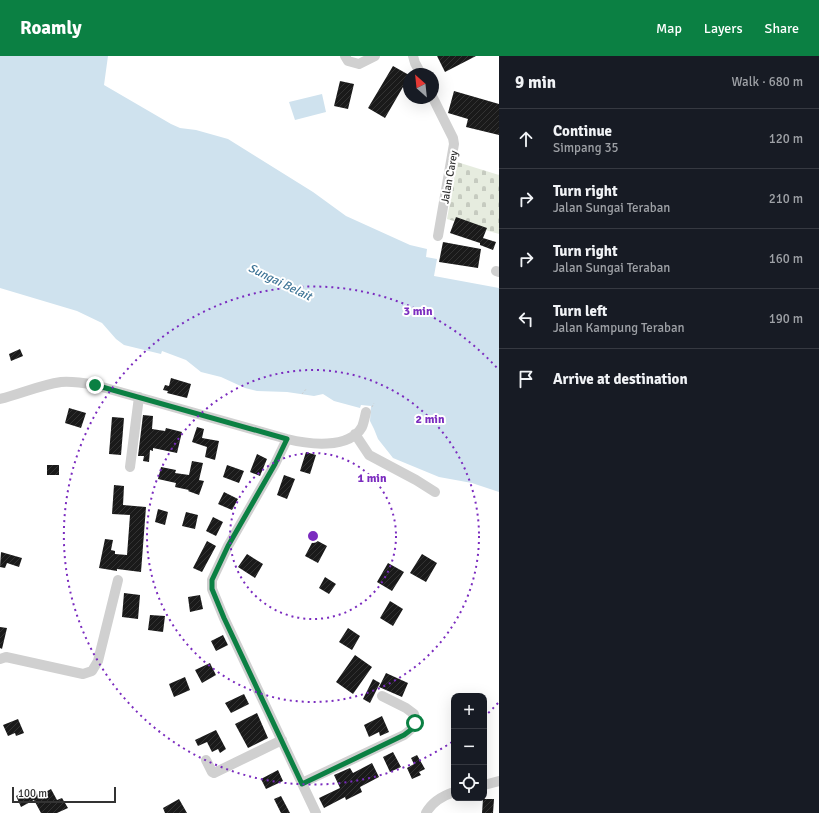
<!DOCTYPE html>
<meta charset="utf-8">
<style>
body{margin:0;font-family:Signika,sans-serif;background:#242831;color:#f1f3f6}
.controls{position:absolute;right:12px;bottom:12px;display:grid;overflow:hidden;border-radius:8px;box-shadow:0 4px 16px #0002}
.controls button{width:36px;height:36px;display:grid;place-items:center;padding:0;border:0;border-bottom:1px solid #363941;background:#171b24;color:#f1f3f6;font:20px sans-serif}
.compass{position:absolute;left:403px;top:12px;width:36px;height:36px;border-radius:50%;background:#171b24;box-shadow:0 4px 16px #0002;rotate:333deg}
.scale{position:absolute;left:12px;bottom:10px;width:104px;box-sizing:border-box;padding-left:4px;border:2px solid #333;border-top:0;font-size:11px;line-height:14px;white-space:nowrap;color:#333;-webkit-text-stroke:3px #fff;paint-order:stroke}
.stop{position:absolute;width:12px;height:12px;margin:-9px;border:3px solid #0b8043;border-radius:50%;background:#fff}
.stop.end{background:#0b8043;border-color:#fff;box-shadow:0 1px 4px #0008}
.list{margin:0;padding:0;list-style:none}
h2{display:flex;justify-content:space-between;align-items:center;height:52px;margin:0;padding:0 16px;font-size:17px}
h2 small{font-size:13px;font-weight:400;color:#9ea1a6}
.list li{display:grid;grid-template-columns:26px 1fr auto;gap:12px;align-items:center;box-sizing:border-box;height:60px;padding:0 16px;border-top:1px solid #363941}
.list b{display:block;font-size:15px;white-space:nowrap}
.list p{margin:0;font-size:13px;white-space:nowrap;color:#9ea1a6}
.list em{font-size:13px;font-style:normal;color:#9ea1a6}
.icon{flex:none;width:22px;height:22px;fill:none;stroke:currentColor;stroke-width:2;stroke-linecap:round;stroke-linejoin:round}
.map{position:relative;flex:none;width:499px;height:757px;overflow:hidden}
header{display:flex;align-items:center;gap:24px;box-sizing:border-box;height:56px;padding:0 20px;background:#0b8043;color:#fff}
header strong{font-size:19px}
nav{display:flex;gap:22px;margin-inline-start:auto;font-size:14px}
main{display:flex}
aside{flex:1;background:#171b24}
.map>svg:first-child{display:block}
.cemetery{fill:url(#cemetery-stones)}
.water{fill:#cfe2ee}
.building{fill:url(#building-hatch)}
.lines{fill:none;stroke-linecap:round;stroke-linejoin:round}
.path{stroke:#cdcdcd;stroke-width:1;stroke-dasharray:2 2;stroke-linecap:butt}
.minor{stroke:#d0d0d0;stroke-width:10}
.route{stroke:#0b8043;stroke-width:5}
.ring{fill:none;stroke:#7b2cbf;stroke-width:2;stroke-dasharray:2 4}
.labels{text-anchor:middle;stroke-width:4;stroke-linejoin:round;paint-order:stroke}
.street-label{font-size:11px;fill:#333;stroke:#fff}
.water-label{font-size:12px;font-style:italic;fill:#3f7597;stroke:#fff}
.centre{fill:#7b2cbf;stroke:#fff;stroke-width:2}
.ring-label{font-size:12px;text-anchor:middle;font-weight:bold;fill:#7b2cbf;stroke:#fff;stroke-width:4;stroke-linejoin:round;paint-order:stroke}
</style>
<header>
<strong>Roamly</strong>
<nav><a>Map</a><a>Layers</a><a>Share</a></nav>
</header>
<main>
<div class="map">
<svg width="499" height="757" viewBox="0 0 499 757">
<defs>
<pattern id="cemetery-stones" width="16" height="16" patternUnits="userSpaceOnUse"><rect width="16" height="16" fill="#e6ecdf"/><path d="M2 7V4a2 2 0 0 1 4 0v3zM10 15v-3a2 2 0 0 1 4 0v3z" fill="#c6cbc0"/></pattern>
<pattern id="building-hatch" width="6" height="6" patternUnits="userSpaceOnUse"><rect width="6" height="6" fill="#1a1a1a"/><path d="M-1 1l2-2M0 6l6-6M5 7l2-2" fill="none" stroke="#333"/></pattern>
</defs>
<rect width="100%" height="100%" fill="#fff"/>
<!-- cemetery -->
<path class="cemetery" d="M457,106L499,119V178L447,163Z"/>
<!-- water -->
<path class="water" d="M0,0H108L104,29L171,68L180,72L196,74L228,83L313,136L346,160L410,189L427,193L426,201L437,203L434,220L499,232V436L472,427L439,421L393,402L378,383L374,373L370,365L371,350L361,349L360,352L334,345L323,338L314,340L287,336L257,335L245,332L221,321L201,316L186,304L162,295L161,298L124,289L116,283L102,267L77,255L0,232Z
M322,38L326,56L295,64L289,46Z"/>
<!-- building -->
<path class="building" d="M437,0H476L445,16Z
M393,10L409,19V29L406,33L403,31L385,62L368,52Z
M340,25L354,28L348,53L334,50Z
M454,35L499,48V79L466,71L468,63L448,57Z
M456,161L487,172L483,182L496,186L493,194L480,189V187L450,177Z
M443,186L481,193L478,212L439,206Z
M20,293L23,300L11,305L9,298Z
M171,322L191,328L187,342L167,337L168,335L163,334L165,329L169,330Z
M69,352L86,357L81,372L65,367Z
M143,359L153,360L152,373L165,375L166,372L182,376L177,397L153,392V395L150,394L149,406L143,405L144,400H138Z
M112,361L124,362L121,399L109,398Z
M197,371L204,373L202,382L219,385L215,404L205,401L207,391L192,386Z
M306,396L316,399L310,418L300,415Z
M257,398L267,403L260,420L250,416Z
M192,405L203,407L199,424L204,425L199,439L188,435L189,434L175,431L176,427L158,423L161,411L176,414L175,417L189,419Z
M47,409H59V419H47Z
M227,409L244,415L239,427L223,421Z
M284,419L295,423L287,443L277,439Z
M114,429L124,430L123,449L146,451L141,516L117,513V515L99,512L105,483L113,484L111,494L115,495V498L127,499L130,459L112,458Z
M224,436L238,443L232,454L218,448Z
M158,453L168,456L165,469L155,466Z
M186,456L198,459L195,473L182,470Z
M213,461L223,466L216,480L206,475Z
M314,483L327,490L318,507L305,500Z
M207,485L216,490L202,516L193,512Z
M1,496L22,502L19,511L7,507L5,512L0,511Z
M247,498L263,508L255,522L238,511Z
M422,498L437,507L426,526L410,517Z
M388,507L404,516L392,535L377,526Z
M325,521L336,528L329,538L319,532Z
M124,537L140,539L138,563L122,561Z
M200,539L203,553L190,556L188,541Z
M390,545L403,553L393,570L380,562Z
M150,559L165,560L163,576L148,574Z
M0,571L7,572L2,593L0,592Z
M348,572L360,580L352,594L339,586Z
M223,579L228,589L216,595L211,585Z
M355,599L372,611L353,638L336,626Z
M210,607L216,619L202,627L195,614Z
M386,617L408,627L402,641L379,631Z
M185,621L190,634L174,641L169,628Z
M373,623L380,627L370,647L363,643Z
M244,638L249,648L231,657L225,647Z
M257,657L268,682L248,692L235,668Z
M382,660L389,676L380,680L379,676L369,681L364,669Z
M18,663L24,677L16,680L15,677L8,680L3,669Z
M216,674L226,693L220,697L218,693L212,696L207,686L198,690L195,684Z
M393,696L401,711L390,716L383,701Z
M417,699L425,713L419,716L421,719L412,723L407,712L414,708L411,702Z
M372,707L379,721L360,731L362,736L346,744L345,741L324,752L319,742L340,732L334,719L350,712L353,717Z
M278,714L283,725L266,733L261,723Z
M51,733L57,744L62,742L68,752L57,757H41L34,744L21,751L16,740L23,736L25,740L36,735L38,740Z
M281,740L290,757H281L274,743Z
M179,743L187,757H165L163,752Z
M483,743H494L493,757H482Z"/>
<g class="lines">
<!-- path -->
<path class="path" d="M302,338L307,332
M372,351L374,347"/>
<!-- minor -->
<path class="minor" d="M345,0L348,5L359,8L375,0
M413,0L415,7L421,18
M433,42L453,82L454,88L438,180
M496,215L499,216
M0,343C20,338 40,329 61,326C72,325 84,327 95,329L287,383C307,388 349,394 362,371C364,366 365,360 366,356
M355,378L369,399L416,424L435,436
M287,383L275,408L228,490L212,524V533L224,562L316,757
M130,411L139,341
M0,603L6,601L83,618L92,615L98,605L118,524
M206,704L212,716L214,717L282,684
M302,727L404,679C412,673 418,668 414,658L406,652L382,640
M484,729L499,725
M426,757C432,746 442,740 454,736"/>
</g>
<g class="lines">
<!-- route -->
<path class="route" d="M95,329L287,383L275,408L228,490L212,524V533L224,562L302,728L404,679L412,673L415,667"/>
</g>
<!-- distance rings -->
<g class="ring">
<circle cx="313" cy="480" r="83"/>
<circle cx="313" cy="480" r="166"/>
<path d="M498 647A249 249 0 0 1 484 661M452 686A249 249 0 1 1 498 313"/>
</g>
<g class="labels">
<!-- street labels -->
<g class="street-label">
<text transform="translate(449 121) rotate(-80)" y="4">Jalan Carey</text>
</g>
<!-- water labels -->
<g class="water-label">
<text transform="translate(280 226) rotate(26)" y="4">Sungai Belait</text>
</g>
</g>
<circle cx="313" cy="480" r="6" class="centre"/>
<g class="ring-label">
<text x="418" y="259">3 min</text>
<text x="430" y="367">2 min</text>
<text x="372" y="426">1 min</text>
</g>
</svg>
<div class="controls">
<button>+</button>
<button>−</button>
<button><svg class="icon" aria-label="locate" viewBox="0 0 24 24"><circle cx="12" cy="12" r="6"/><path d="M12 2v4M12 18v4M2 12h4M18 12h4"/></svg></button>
</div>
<svg class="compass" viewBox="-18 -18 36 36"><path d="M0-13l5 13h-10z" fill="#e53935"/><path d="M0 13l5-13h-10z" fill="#9ea1a6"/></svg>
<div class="scale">100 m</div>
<div class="stop" style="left:415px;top:667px"></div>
<div class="stop end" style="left:95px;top:329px"></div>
</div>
<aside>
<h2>9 min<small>Walk · 680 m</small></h2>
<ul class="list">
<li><svg class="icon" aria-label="ahead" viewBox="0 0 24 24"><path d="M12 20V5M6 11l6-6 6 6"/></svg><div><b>Continue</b><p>Simpang 35</p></div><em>120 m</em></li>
<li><svg class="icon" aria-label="right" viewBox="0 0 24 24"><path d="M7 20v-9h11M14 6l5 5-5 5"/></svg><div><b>Turn right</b><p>Jalan Sungai Teraban</p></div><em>210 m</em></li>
<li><svg class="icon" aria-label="right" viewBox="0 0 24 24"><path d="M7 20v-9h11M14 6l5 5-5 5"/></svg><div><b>Turn right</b><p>Jalan Sungai Teraban</p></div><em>160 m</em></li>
<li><svg class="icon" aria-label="left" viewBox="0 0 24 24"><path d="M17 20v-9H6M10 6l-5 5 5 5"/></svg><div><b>Turn left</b><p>Jalan Kampung Teraban</p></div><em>190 m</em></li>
<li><svg class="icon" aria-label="arrive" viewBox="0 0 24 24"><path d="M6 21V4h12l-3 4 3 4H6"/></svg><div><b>Arrive at destination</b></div></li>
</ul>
</aside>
</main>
